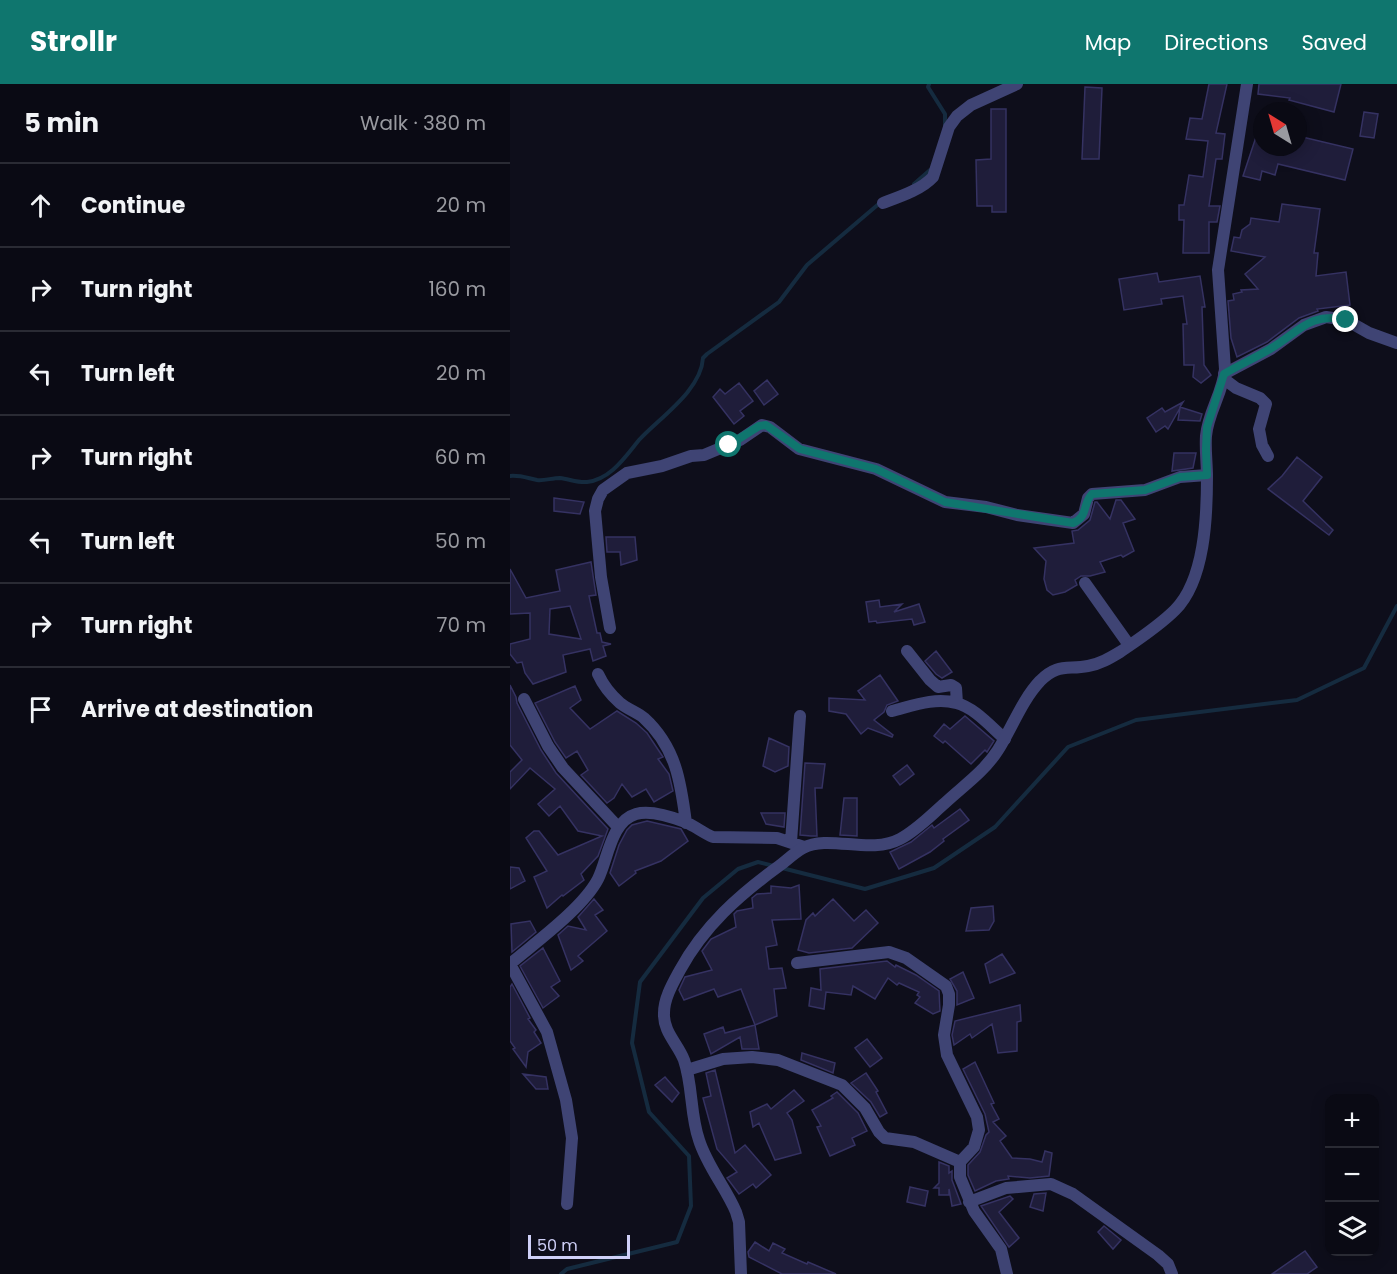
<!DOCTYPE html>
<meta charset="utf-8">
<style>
body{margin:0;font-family:Poppins,sans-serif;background:#13131d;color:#f1f3f6}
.controls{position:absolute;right:18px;bottom:18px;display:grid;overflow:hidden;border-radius:12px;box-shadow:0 3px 15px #0003}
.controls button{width:54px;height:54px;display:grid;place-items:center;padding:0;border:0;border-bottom:2px solid #2a2b34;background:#0a0a14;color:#f1f3f6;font:30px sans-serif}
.compass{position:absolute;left:743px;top:18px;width:54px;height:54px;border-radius:50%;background:#0a0a14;box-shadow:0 3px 15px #0003;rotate:323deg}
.scale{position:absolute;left:18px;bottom:15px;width:102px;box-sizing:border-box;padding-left:6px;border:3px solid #cfd0f8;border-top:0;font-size:16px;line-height:21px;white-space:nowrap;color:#cfd0f8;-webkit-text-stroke:4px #0e0e1b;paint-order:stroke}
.stop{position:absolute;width:18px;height:18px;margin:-14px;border:4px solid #0f766e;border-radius:50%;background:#fff}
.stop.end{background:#0f766e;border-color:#fff;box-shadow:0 2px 6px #0008}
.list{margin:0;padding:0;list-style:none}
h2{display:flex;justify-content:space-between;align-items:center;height:78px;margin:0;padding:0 24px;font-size:26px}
h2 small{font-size:20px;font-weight:400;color:#999aa0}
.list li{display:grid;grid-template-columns:39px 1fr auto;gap:18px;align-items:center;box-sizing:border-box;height:84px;padding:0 24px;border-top:2px solid #2a2b34}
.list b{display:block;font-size:22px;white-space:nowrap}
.list em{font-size:20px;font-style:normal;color:#999aa0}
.icon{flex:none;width:33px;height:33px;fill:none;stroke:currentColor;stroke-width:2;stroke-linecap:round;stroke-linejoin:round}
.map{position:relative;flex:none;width:887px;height:1190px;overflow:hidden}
header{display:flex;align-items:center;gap:36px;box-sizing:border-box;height:84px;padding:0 30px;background:#0f766e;color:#fff}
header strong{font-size:28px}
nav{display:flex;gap:33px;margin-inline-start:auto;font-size:21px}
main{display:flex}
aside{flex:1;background:#0a0a14}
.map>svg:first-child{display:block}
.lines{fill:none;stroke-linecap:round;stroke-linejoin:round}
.stream{stroke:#152b3f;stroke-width:4}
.building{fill:#1f1d3a;stroke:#353262;stroke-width:1.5;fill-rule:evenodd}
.minor{stroke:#3f4474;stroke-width:12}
.tertiary{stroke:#3f4474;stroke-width:12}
.route{stroke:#0f766e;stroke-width:8}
</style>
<header>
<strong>Strollr</strong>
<nav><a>Map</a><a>Directions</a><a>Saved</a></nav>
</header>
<main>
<aside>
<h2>5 min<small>Walk · 380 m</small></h2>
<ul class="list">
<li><svg class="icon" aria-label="ahead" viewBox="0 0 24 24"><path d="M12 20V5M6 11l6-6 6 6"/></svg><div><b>Continue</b></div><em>20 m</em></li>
<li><svg class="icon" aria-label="right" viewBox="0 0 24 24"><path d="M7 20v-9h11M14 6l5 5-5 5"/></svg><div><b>Turn right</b></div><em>160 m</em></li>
<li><svg class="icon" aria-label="left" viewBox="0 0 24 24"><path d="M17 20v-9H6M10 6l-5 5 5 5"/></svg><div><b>Turn left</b></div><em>20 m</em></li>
<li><svg class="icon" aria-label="right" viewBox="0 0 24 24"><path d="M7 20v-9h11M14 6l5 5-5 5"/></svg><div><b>Turn right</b></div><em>60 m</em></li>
<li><svg class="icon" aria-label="left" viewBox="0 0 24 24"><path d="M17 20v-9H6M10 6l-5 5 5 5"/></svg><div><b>Turn left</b></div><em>50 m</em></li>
<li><svg class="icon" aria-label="right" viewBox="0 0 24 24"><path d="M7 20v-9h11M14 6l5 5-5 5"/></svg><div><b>Turn right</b></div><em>70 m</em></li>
<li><svg class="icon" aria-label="arrive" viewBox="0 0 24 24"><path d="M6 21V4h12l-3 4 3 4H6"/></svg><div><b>Arrive at destination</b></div></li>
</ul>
</aside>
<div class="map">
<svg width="887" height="1190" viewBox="0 0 887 1190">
<rect width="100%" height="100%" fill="#0e0e1b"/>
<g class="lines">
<!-- stream -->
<path class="stream" d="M419,0L418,3L435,30V42
M404,100L420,86
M0,392C10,391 17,394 27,396C34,397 42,394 50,394C59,395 68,399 77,398C101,395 115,373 129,356C149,334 191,307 193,274L197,270L269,218L297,181L371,118
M272,784L355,805L424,784L485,743L558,663L626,636L787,616L854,584L887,522
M51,1190L57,1185L167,1158L181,1122L179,1072L139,1028L122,959L130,898L193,814L228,785L248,778L264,782"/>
</g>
<!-- building -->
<path class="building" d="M699,0H717L706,49L715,50L712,75H706L699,122H710L707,138H699V169H673L674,136H669V121H674L679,91L693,93L698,57L676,55L680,34L692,35Z
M749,0H831L824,28L779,16L780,14L748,10Z
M575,3L592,4L589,75H572Z
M481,25H496V128H482V122H467L466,76L481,75Z
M854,28L868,30L864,54L850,52Z
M750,41H752V63H788V52L843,65L835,96L768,80L765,91L752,87L750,96L733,92Z
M772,120L810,125L804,169H808L806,192L836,188L840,221L807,225L808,227L789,234L757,258L727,273L721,254L718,217L724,216L723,210L732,208L731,206L748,205L735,190L755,173L721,167L724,153L730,154L732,146L740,140L741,134L769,138Z
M647,189L649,198L690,192L695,223H692L694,281L701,291L691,299L683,293L684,281H674L673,240H677L673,212L651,215L652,220L614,226L609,195Z
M257,296L268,310L254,321L244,307Z
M229,299L243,317L230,327L234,332L224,340L203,313L210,305L215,310Z
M673,318L670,323L692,330L690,337L668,336L670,324L658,345L655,342L646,348L637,334L652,324L655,328Z
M664,369H686L683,384L662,387Z
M787,373L812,393L793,417L823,446L819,451L758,405L772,392Z
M44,414L74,418L70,430L44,427Z
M606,416H611L625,435L613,439L624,467L613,473L611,471L590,478L595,488L580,492H571L565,496L567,501L555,508L543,511L537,506L534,495L536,477L524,464L564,459L562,447L568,446L580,436L585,418H587L600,435Z
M96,453H125L127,476L111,481L110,468H97Z
M81,478L86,511L79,512L87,549H90L92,558L101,560L93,562L96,572L83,577L80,565L53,571L56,588L23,600L15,589L12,578L7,579L0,570V560L20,555V529L0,530V485L16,514L50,507L46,486ZM60,522L71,555L39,550L40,525Z
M369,516L370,523L392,520L384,528L409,520L415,538L404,541L402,535L367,539L366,537L359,538L356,518Z
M426,567L442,588L432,594L426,590L415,577Z
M370,591L388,617L377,621L374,628L364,636L383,651L382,653L358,644L351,650L336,630L319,627V614L355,616L348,607Z
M0,601L6,613L7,619L31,666L46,689L98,745L88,772L71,790L74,796L53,812L52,811L37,824L24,793L37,787L16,754L24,747H29L48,771L92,752L68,747L50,722L39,732L28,720L45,705L20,684L0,705V688L12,676L0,661Z
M65,602L71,616L60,624L80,645L107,627L126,639L137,649L153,673L148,675L159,690L163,707L144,718L136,705L122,713L112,700L104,714L97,719L71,691L78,686L67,667L56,674L45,658L25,619Z
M455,632L484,657L477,668L475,666L461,680L435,657L433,659L424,652L434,640L440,645Z
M259,654L279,663L278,682L265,688L253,682Z
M295,679L315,680L312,704H305L307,752H301L290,751Z
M397,681L404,690L390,701L383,692Z
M334,714H347V752L330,751Z
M450,725L459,736L433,755L434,757L420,768L389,785L380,768L401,758L422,741L424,744Z
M251,729H275L274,743L256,740Z
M137,737L171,745L178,757L151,777L125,787L126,789L109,802L100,789L109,761L117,746L122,741Z
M0,783L9,784L15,797L0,805Z
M289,801L291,835L262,836L267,861L256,863L259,885L272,884L276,904L264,905L267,932L245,941L231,905L208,913L204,905L174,916L169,906L175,893L202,886L192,867L201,855L226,843L224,830L227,827L243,824L242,814L247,810L261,809V802L281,804Z
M84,815L93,826L85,831L97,847L68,872L73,877L61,886L48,851L58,842L76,846L68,833Z
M323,815L344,837L356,826L368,839L342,864L299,869L288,866L296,836L303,829L305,832Z
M483,822L484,837L479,846L456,847L461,824Z
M20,837L26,848L2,868L1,840Z
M33,864L50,897L41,903L49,912L33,924L10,882Z
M492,870L505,889L480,899L475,880Z
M377,877L385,883L386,881L406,891L429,907L430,927L423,930L405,919L410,913L407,911L409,908L389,899L387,901L378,894L365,915L343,902L341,911L316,908L314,925L299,922L301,904L311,906L310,885Z
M453,888L464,914L447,921V907L440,895Z
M2,900L20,934L18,935L26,946L24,948L31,959L18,968L16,983L3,965L5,964L0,957V903Z
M510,921L511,937L507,938V967L488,969L482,940L462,954L460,950L444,961L442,951L445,937Z
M245,941L249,965H232L230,953L201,970L194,950L213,943L215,949Z
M357,955L372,974L360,983L345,964Z
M292,969L325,979L323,989L291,976Z
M465,978L484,1019L481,1020L489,1035L483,1038L496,1052L490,1057L502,1074L520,1075L532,1078L535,1067L542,1069L539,1092L520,1094L498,1092L499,1095L486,1097L465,1107L458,1091V1081L470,1068L476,1051L479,1048L475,1030L453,985Z
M205,986L225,1069L235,1061L261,1091L246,1104L243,1100L229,1110L217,1094L227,1088L207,1065L193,1014L201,1012L196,989Z
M356,989L368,1007L366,1008L377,1029L370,1033L361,1018L341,999Z
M13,990L36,993L38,1005H26Z
M155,993L169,1009L162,1018L145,1001Z
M284,1006L294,1017L277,1029L282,1036L291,1069L265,1076L249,1039L243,1043L240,1028L257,1020L261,1025Z
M327,1008L348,1029L357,1047L342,1054L345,1061L320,1072L307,1043L311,1042L302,1026L323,1014L321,1012Z
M429,1078L439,1082V1089L442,1087V1096L451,1120L442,1122L439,1105V1111H429V1104H424L429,1099Z
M400,1103L418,1107L415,1122L397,1118Z
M536,1109L533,1127L520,1123L524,1110Z
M500,1112L503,1115L489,1128L509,1154L499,1163L471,1122Z
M594,1142L611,1156L603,1165L588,1148Z
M245,1158L259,1167L263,1159L275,1165L272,1169L297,1180L298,1178L326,1190H272L239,1173L238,1168Z
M795,1167L807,1183L797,1190H762Z"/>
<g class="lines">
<!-- minor -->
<path class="minor" d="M373,119C389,113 411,106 423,93L439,43L447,32L461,21L507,0
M714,290L761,265L794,241L816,233L836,236L859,249L887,259
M714,295L726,304L750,314L756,320L749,345L752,361L758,372
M575,499L619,561
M100,544L91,493L85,427L88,415L93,406L117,389L152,382L181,372L194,371L230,356L252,341L260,343L289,365L366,385L435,418L476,423L507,431L563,439L574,430L578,414L582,410L635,406L670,393L697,391
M397,567L420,596L428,603L441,601L446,604L447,619
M88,590C93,601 101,611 110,619C117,625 127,628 134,634C166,663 171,699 176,739
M14,615L38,662L53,684L108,743
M382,627C402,622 425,613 446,619C464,623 481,643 495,655
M281,758L290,632
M287,879L379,868L396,874L436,902L439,910V921L434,951L437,971L467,1033L469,1046L464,1063L450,1078V1093L464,1127L491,1165L497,1190
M0,880C26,858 73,824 88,795C98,775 101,737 126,730C140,726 162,733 175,738C185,742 193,749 203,753L267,754L294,763
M0,880L37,948L56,1016L62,1054L57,1120
M177,986L213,975L242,973L268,976L332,1001L355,1024L369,1048L375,1054L404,1058L450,1078
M459,1118L496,1104L541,1100L563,1110L648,1171L658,1180L662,1190"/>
<!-- tertiary -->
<path class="tertiary" d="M231,1190L229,1138L226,1128C216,1104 197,1082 189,1056C180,1031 183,1002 174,976C168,960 153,948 154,929C154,914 163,899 170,886C194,842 229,811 269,782C277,776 284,769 293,764C319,750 360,771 390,755C407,746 420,732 435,719C453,702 474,688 488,666C502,644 512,616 530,597C548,579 557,586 578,582C590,580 600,574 610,568C629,555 649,542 665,526C695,496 697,432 697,393C697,379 695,366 696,352C698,328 713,309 715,285L708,186L737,0"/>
</g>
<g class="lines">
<!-- route -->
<path class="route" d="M219,361L249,342L256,341L290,365L366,385L435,418L563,439C579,432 572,420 582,410L635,406L670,393L697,391L696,365L697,343L714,290C729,281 745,274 760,265C788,249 800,227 836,236"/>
</g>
</svg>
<div class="controls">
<button>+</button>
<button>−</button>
<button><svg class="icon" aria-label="layers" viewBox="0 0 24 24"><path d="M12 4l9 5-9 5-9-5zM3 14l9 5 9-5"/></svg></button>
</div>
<svg class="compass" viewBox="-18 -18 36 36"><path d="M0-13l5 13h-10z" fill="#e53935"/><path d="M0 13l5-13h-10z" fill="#999aa0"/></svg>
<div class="scale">50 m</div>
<div class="stop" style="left:219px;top:361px"></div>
<div class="stop end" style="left:836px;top:236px"></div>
</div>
</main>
